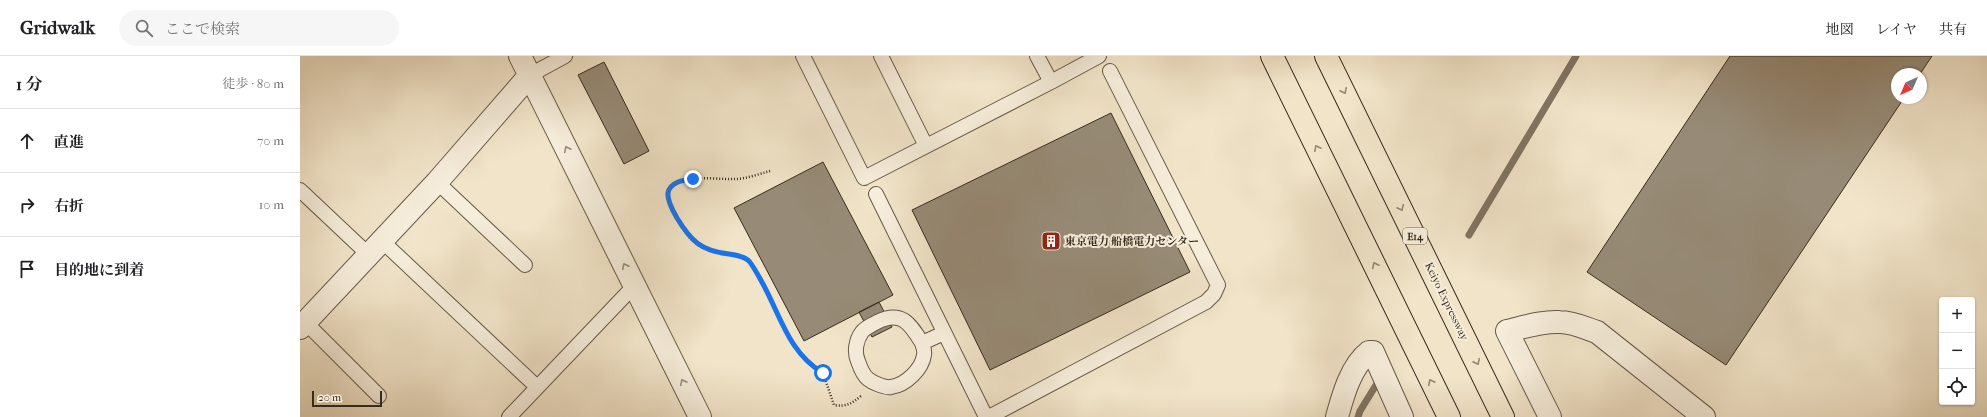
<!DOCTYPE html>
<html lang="ja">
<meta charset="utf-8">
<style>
body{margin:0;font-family:"IM FELL French Canon","Noto Serif JP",serif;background:#f6f6f6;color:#202124}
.controls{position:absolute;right:12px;bottom:12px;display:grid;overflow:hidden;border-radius:4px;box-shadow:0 1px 3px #0004}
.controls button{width:36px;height:36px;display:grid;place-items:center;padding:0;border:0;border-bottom:1px solid #e0e0e0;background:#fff;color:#202124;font:20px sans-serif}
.compass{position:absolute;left:1591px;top:12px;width:36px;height:36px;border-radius:50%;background:#fff;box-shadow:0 1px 3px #0004;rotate:224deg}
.scale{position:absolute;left:12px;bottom:10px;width:70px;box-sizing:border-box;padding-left:4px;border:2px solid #362b1f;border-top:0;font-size:11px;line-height:14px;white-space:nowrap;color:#362b1f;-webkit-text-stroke:3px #f6eddb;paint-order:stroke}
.stop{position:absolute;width:12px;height:12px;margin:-9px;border:3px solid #1a73e8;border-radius:50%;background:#fff}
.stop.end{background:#1a73e8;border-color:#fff;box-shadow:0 1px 4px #0008}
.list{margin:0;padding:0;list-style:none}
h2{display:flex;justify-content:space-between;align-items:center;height:52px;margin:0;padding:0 16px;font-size:17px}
h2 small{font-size:13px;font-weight:400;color:#757577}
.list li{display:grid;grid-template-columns:26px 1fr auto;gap:12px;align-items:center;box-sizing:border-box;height:64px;padding:0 16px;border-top:1px solid #e0e0e0}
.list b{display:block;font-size:15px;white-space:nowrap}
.list em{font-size:13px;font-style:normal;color:#757577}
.icon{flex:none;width:22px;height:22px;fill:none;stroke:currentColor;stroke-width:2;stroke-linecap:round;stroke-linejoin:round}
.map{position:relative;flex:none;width:1687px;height:361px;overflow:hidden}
header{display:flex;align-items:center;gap:24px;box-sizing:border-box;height:56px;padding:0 20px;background:#fff;border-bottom:1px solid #e0e0e0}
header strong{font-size:19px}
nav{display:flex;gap:22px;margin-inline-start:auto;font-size:14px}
.search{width:280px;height:36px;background:#f6f6f6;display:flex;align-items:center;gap:10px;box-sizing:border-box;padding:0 14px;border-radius:22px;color:#757577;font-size:15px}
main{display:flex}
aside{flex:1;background:#fff}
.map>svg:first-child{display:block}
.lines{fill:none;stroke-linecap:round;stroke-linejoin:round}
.stream{stroke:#807462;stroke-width:7}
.building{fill:#978b77;stroke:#362b1f}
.lane-casing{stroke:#655949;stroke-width:16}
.street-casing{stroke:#655949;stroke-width:24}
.highway-casing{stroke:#362b1f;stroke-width:24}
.path{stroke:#362b1f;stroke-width:2.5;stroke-dasharray:1 2;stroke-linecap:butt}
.lane{stroke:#f6eddb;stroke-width:14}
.street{stroke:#f6eddb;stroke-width:22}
.highway{stroke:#f1e4c8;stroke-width:22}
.oneway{stroke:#948874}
.oneway2{stroke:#968c7d}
.route{stroke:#1a73e8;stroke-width:5}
.labels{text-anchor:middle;stroke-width:4;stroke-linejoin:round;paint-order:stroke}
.shield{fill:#f6eddb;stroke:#706557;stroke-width:1}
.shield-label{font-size:10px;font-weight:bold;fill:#362b1f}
.poi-label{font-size:11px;font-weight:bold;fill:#362b1f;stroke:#f6eddb;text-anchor:start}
.street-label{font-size:11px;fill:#362b1f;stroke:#f6eddb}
</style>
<header>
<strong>Gridwalk</strong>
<div class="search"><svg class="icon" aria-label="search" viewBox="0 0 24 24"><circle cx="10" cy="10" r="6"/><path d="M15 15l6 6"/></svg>ここで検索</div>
<nav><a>地図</a><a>レイヤ</a><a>共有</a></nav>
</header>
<main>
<aside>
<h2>1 分<small>徒歩 · 80 m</small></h2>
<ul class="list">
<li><svg class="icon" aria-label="ahead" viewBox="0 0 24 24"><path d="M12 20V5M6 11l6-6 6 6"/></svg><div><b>直進</b></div><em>70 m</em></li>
<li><svg class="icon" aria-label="right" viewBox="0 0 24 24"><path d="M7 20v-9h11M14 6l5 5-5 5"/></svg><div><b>右折</b></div><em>10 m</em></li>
<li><svg class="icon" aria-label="arrive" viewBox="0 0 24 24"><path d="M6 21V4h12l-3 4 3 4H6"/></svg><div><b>目的地に到着</b></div></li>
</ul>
</aside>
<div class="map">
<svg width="1687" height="361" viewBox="0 0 1687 361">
<rect width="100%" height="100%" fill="#f1e4c8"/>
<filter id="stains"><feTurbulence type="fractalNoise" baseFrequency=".005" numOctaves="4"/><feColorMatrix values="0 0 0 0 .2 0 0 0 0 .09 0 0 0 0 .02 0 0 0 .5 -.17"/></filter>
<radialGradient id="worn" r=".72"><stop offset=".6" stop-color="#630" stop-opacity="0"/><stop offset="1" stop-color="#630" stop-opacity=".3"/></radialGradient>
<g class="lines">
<!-- stream -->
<path class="stream" d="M1169,179L1276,0
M1058,361L1060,355L1081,321"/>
</g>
<!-- building -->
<path class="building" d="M1430,0H1632L1620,18H1597V42H1604L1426,309L1287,216Z
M304,6L349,95L324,108L278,19Z
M811,57L890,216L690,314L612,154Z
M523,106L593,239L504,285L434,152Z
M579,246L592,271L572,281L559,256Z"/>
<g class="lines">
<!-- lane casing -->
<g class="lane-casing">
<path id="lane" d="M503,0L564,122L751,26L737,0
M581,0L626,90
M230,19L265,0
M751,26L799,0
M137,126L225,209
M0,134L69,199
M576,138L686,361
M82,185L237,331
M5,266L79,340
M622,287C610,267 601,254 577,266C572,269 566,271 562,276C556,284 554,296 558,305C560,311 563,319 568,323C573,327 585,332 591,331C606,329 622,313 624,299C625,295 623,290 622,287L644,277
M209,361L335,229
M689,361L906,246L914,238L918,229L810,15"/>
</g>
<!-- street casing -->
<g class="street-casing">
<path id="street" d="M220,0L400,361
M0,272L137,126L230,19
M1037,361C1043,339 1051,310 1069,296H1073L1102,361
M1250,361L1207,275C1224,271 1243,265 1260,266C1273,266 1285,272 1297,276L1404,361"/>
</g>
<!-- highway casing -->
<g class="highway-casing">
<path id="highway" d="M972,0L1149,361
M1026,0L1203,361"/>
</g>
<!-- path -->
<path class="path" d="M470,115C459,118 446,123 435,123C412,124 348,112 374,157C380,168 388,184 400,190C412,196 443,198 449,205C454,211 459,221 463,228C481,261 489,297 523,317L534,349C546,351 551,348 561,340"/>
<!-- lane -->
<use href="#lane" class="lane"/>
<!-- street -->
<use href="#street" class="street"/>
<!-- highway -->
<use href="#highway" class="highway"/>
</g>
<!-- one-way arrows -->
<defs><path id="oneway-chevron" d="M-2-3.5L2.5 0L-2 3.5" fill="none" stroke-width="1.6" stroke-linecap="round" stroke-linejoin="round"/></defs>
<g class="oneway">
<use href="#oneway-chevron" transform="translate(1044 35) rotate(64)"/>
<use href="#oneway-chevron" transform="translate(1017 92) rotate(-116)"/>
<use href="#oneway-chevron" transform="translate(1101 152) rotate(64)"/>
<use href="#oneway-chevron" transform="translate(1075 209) rotate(-116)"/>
<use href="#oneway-chevron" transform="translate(1177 306) rotate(64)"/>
<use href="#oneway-chevron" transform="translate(1131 326) rotate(-116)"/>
</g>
<g class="oneway2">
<use href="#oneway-chevron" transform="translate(267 93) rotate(-116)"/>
<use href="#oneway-chevron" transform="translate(325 210) rotate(-116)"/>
<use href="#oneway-chevron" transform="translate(383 326) rotate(-116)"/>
</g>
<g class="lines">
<!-- route -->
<path class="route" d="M393,123C383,124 370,126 368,137C367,145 373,155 377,162C391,185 401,195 429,198C435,199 444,200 449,205C454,211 459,221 463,228C481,261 489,297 523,317"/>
</g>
<!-- icons -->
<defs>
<g id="building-square" transform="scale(1)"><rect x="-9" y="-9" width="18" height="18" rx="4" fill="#8f2418" stroke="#f6eddb"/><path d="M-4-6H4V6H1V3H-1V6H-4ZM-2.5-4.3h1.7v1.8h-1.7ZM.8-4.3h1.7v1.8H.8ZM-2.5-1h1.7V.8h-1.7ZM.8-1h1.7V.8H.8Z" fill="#fff"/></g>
</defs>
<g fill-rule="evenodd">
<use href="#building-square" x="751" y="185"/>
</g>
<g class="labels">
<!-- shield labels -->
<rect class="shield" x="1103" y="172" width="24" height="16" rx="3"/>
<g class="shield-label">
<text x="1115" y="184">E14</text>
</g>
<!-- poi labels -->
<g class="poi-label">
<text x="765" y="189">東京電力 船橋電力センター</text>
</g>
<!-- street labels -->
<g class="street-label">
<text transform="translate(1147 245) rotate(64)" y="4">Keiyo Expressway</text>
</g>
</g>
<rect width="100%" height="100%" filter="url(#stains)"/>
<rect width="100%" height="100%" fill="url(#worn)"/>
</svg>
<div class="controls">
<button>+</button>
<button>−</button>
<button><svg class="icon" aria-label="locate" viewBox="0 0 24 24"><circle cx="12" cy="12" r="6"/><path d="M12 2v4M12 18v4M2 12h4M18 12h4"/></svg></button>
</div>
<svg class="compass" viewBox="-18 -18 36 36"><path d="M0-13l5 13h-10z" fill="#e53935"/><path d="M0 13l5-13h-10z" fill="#757577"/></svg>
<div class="scale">20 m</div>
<div class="stop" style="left:523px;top:317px"></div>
<div class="stop end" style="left:393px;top:123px"></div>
</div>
</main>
